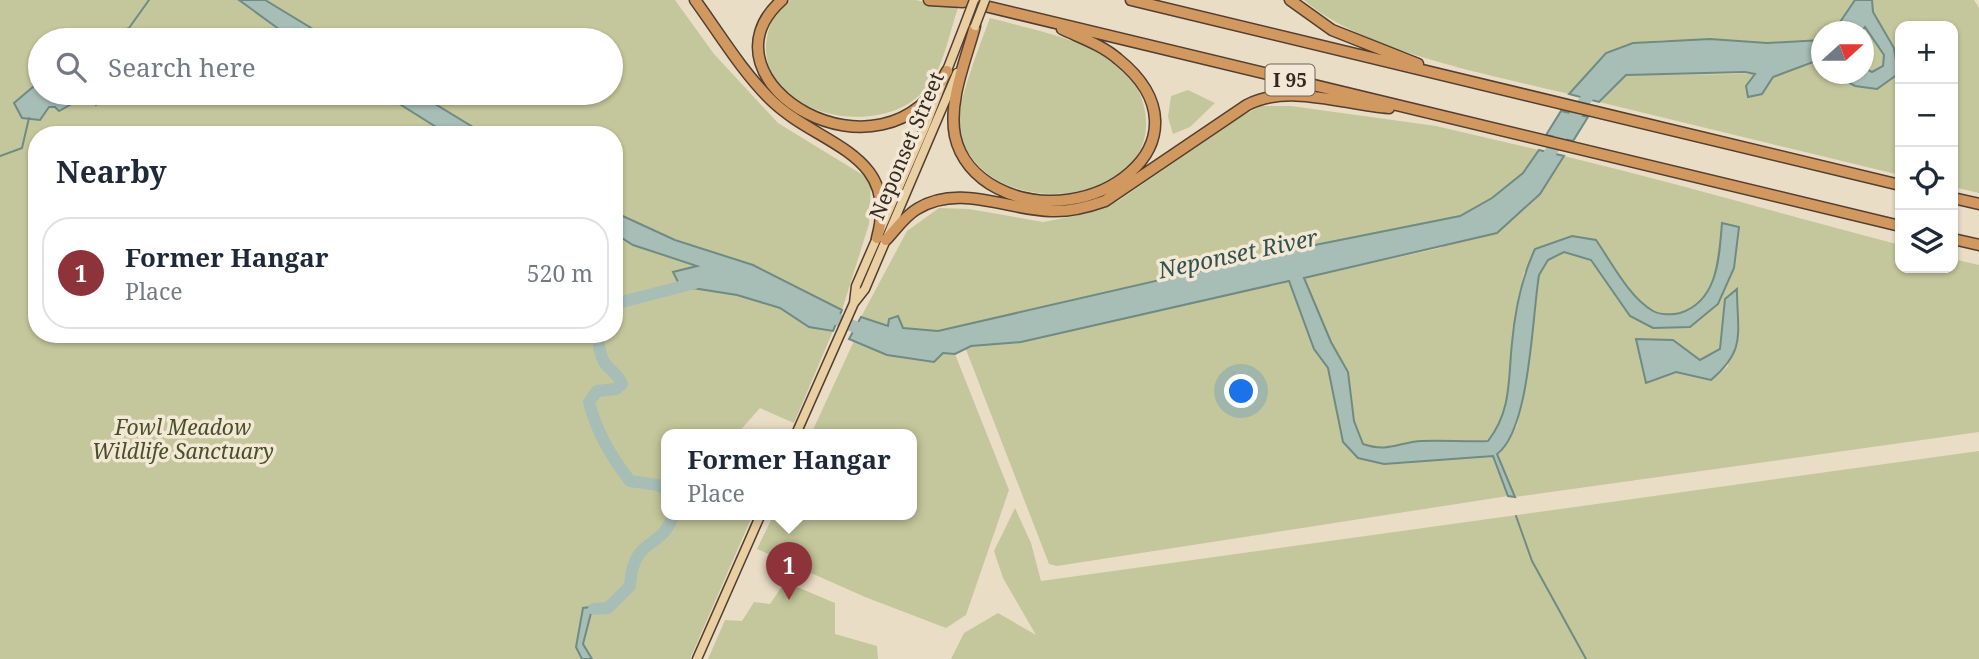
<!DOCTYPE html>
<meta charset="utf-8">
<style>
body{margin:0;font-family:"Noto Serif",serif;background:#f2f2f3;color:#1f2937}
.controls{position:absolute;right:21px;top:21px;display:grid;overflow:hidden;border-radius:14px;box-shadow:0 2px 5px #0004}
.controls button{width:63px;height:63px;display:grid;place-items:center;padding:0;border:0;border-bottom:2px solid #e0e1e3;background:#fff;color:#1f2937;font:35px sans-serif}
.compass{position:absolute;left:1811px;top:21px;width:63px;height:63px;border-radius:50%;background:#fff;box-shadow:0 2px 5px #0004;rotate:69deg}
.you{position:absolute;left:1242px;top:392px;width:24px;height:24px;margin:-18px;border:5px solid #fff;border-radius:50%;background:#1a73e8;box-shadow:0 0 0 10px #1a73e833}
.badge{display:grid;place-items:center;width:46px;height:46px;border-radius:50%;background:#8d3339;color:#fff;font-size:23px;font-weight:700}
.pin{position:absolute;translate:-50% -58px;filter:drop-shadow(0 2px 4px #0008)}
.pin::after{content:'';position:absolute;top:37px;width:24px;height:21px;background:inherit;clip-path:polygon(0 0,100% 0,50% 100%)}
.popup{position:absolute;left:661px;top:429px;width:256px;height:91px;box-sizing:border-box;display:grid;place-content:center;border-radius:14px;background:#fff;filter:drop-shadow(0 2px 5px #0005);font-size:23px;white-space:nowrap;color:#747a83}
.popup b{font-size:26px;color:#1f2937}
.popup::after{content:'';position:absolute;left:50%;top:100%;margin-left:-14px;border:14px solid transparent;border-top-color:#fff}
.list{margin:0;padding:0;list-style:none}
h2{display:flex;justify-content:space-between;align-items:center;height:91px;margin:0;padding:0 28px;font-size:30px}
h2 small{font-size:23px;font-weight:400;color:#747a83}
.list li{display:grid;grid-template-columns:46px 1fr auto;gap:21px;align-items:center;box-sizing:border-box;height:112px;margin:0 14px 14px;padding:0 14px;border:2px solid #e0e1e3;border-radius:28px}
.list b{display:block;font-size:26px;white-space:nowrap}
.list p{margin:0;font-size:23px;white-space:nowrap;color:#747a83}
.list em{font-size:23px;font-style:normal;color:#747a83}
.icon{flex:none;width:38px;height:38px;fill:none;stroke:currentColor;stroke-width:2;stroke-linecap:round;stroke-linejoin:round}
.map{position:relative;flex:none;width:1979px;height:659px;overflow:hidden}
.search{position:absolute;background:#fff;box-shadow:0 2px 5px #0004;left:28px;top:28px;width:595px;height:77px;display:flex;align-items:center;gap:18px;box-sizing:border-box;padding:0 24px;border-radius:38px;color:#747a83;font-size:26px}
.panel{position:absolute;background:#fff;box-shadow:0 2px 5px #0004;left:28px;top:126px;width:595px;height:217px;border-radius:28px}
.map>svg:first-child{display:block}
.green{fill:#c4c79b;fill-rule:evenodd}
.water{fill:#a7beb6;stroke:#6f8b83;stroke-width:2}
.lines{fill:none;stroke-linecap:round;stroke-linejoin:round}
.stream{stroke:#6f8b83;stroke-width:2}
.river{stroke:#a7beb6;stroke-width:12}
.major-casing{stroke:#523f31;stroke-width:11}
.highway-casing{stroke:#523f31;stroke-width:13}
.major{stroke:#e9cfa2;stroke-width:8}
.highway{stroke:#d1985f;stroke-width:10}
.major-bridge-casing{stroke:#523f31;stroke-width:11;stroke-linecap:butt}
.major-bridge{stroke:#e9cfa2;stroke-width:8}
.labels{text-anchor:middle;stroke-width:7;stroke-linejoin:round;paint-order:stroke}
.shield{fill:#f2e8d5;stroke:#6e6256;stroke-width:2}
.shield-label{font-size:19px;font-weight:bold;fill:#352920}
.street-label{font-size:21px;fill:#352920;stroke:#f2e8d5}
.park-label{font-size:21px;font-style:italic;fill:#485029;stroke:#f2e8d5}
.water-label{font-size:23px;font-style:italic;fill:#31534f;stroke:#f2e8d5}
</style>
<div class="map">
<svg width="1979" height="659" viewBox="0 0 1979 659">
<rect width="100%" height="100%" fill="#eaddc6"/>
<!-- green -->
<path class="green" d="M0,0H675L714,54L778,123L871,180L869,224L842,310L753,265L675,239L614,212V135H486L417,93H611V40H40V93H403L471,135H37V334H614V220L712,266L674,272L680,286L737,295L780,308L809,327L833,331L794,423L760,408L737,434H666V514H753L690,659H592L583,644L591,613L611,609L583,608L576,647L582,659H0Z
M790,0H915L958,8C950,31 945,59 933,79C891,150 743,114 769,29C773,17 778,6 790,0Z
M1304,0H1855V3L1838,29L1822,32L1821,40L1767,43L1663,40L1633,43L1606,53L1569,94C1492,75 1363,52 1304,0Z
M1872,0H1974L1979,8V193L1953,187V26H1900V175L1599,102L1625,75L1755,74L1746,86L1749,96L1762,94L1773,77L1814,62L1821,67L1822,74H1833L1855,86L1877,89L1894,48L1873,12Z
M990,18C1031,29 1080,38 1115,62C1131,73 1142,93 1145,111C1162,208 982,227 959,130C954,109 982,40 990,18Z
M1864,27L1884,55L1883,66L1872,72L1864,68L1862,32Z
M1188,90L1215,103L1190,127L1173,134L1168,117L1171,96Z
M1261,106H1291L1436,126L1539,150L1523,173L1492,198L1460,216L1295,249L938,331L903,329L899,323L888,326L861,317L907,231L939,208L969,209L1043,222L1085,214L1118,201L1242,116Z
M1564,156C1677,183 1788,216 1900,245V268H1953V259L1979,265V432L1515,497L1497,454L1517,426L1525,387L1539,275L1548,260L1564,252L1591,260L1630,316L1643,323L1718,303L1734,268L1722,223C1719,258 1718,302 1680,313C1673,315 1659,315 1653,311C1628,296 1612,263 1596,240L1572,236L1524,272C1519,295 1514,318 1512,342C1508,379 1512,408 1488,440C1466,442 1444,440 1422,441C1398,441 1389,452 1363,444L1354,421L1348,372L1331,342L1304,278L1440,248L1540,194ZM1737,290L1728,366L1711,380L1676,372L1673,340L1700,361L1720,349L1725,300Z
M1289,281L1314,349L1328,368L1343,442L1358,458L1494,456L1508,496L1057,566L1049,564L965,347L1021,342Z
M854,341L887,355L933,362L943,353L955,354L1009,490L966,615L946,628L865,597L757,549L774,514H912V434H811Z
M1979,451V659H951L964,633L998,613L1036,635L1003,578L994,551L1015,508L1031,543L1041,581Z
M785,582L835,603V634L877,646L878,659H708L725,620L742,621L754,602L770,604Z"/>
<!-- water -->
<path class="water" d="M239,0H265L331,40H294Z
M1855,0H1872L1873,12L1894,48L1898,74L1877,89L1855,86L1833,74H1864V68L1872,72L1883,66L1884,55L1865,27L1862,31H1834Z
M1710,39L1767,43L1821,40V67L1813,62L1773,77L1762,94L1748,97L1746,86L1755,74L1745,72L1626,75L1599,102L1569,94L1606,53L1633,43Z
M40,81V93H103L105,97L96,105L93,100L77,97V101L59,111L55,107H49L40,120L22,118L14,103Z
M382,93H417L486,135H449Z
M1561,111L1588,117L1573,141L1546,135Z
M1539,150L1564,156L1540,194L1497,233L1304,278L1331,342L1348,372L1354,421L1363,444C1389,453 1398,442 1422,441C1444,440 1466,442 1488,441C1512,410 1508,379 1512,343C1515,310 1521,279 1535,249L1572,236L1596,240C1612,263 1629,297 1653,311C1660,315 1673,315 1680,313C1718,301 1719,258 1722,223L1739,227L1734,268L1718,304L1690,327L1653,328L1630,316L1591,260L1564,252L1548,260L1539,275C1532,318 1530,430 1497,454L1515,497L1508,496L1493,456L1384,464L1358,458L1343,442L1328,368L1314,349L1289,281L1021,342L971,346L955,354L943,353L934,362L887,355L849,339L861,317L888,326L889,319L898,316L903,328L938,331L1295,249L1460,216L1492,198L1523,173Z
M614,212L675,240L753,265L842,310L833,331L809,327L780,308L737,295L680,286L673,272L697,266L633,245L614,233Z
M1737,289C1737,334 1747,349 1711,380L1676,372L1646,383L1636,339L1673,340L1700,360L1720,349L1725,299Z
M599,606L613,607L591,613L583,644L592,659H582L576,647L583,608Z"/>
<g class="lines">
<!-- stream -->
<path class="stream" d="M102,40L129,28L149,0
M0,156L22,148L29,118
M1516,516L1532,561L1586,659"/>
<!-- river -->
<path class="river" d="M1542,165L1594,87
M614,304L695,283
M825,314L869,333
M597,334C599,343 599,353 604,362C610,371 618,373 622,384L616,389L597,391L589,402C596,431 612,458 630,481L658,485L666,490
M594,609L608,608L630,586C633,535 661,552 674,514"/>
<!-- major casing -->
<g class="major-casing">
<path id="major" d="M854,303L856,286L925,127L965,24
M796,434L854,303L865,289L957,73
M697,659L761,514"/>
</g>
<!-- highway casing -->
<g class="highway-casing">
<path id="highway" d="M695,0C719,33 741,70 770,99C817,146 901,151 877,238
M782,0C691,81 884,197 947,71
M929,0L963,2
M960,0L1900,226
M1131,0L1900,185
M1290,0L1332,30L1418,64
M975,26C966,60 948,101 955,136C960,159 976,177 997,188C1089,236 1220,141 1118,59C1102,45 1081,38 1062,29
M1953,198L1979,204
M1953,239L1979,245
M886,240C896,229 905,216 917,209C959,183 1007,210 1051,211C1070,212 1088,207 1105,201L1247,105C1289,83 1345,105 1389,108"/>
</g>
<!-- major -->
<use href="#major" class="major"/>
<!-- highway -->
<use href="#highway" class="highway"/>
<!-- major-bridge casing -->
<g class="major-bridge-casing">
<path id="major-bridge" d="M965,24L974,0
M975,26L985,0"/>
</g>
<!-- major-bridge -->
<use href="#major-bridge" class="major-bridge"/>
</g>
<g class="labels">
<!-- shield labels -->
<rect class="shield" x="1265.5" y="64.5" width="49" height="31" rx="5"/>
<g class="shield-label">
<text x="1290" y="87">I 95</text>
</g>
<!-- street labels -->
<g class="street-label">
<text transform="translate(907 146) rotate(-67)" y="7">Neponset Street</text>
</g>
<!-- park labels -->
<g class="park-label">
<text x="183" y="435">Fowl Meadow<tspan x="183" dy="24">Wildlife Sanctuary</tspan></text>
</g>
<!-- water labels -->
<g class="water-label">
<text transform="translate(1238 254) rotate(-12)" y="8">Neponset River</text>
</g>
</g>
</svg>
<div class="controls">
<button>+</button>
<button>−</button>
<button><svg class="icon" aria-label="locate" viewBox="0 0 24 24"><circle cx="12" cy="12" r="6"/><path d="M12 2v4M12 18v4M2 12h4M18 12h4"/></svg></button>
<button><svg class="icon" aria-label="layers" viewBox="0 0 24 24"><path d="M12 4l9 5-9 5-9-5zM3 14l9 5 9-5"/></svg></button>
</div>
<svg class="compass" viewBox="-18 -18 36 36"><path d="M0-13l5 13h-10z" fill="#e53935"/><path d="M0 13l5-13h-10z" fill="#747a83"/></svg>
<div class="you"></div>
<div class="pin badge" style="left:789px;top:600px">1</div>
<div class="popup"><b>Former Hangar</b>Place</div>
<div class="search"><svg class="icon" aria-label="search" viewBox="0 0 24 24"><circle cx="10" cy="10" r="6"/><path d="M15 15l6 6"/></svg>Search here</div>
<section class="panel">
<h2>Nearby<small></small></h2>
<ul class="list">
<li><span class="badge">1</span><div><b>Former Hangar</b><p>Place</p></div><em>520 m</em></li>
</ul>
</section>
</div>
